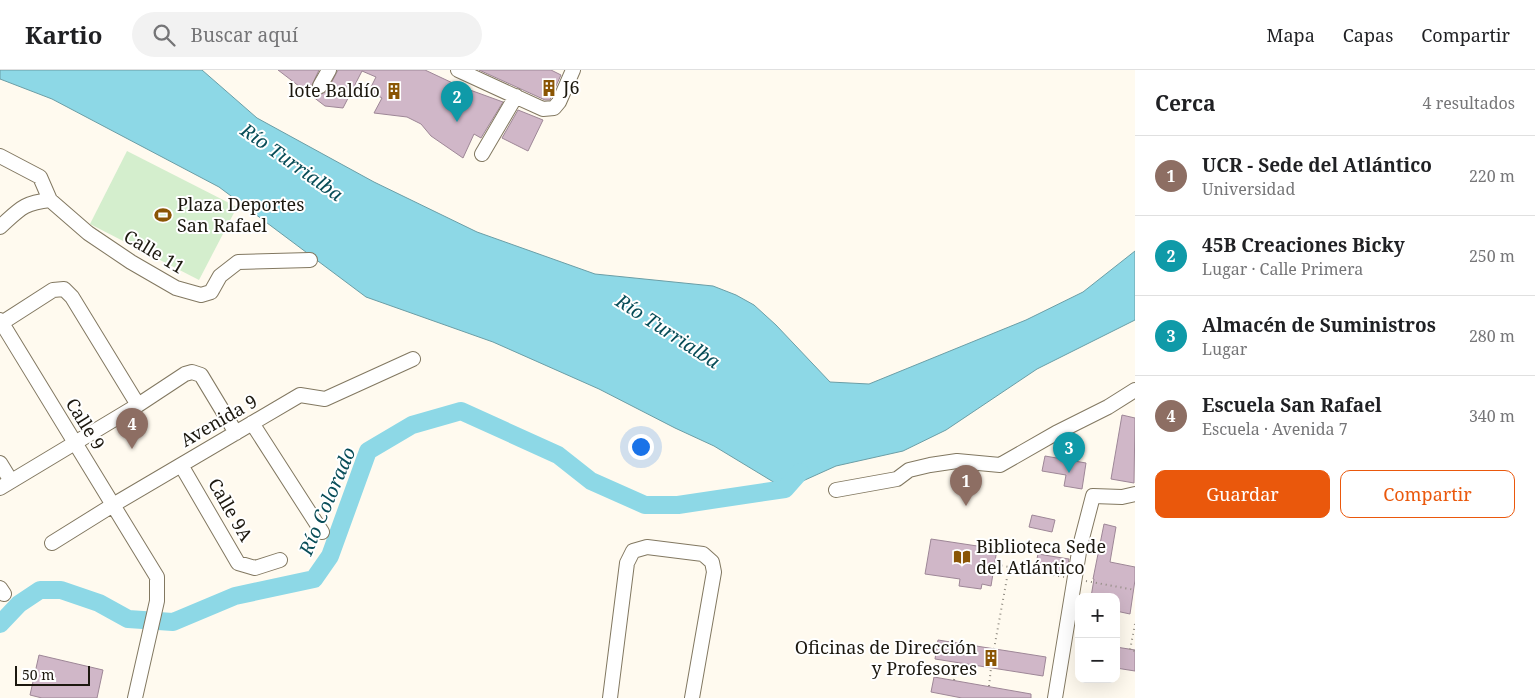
<!DOCTYPE html>
<html lang="es">
<meta charset="utf-8">
<style>
body{margin:0;font-family:"Noto Serif",serif;background:#f2f2f2;color:#202124}
.controls{position:absolute;right:15px;bottom:15px;display:grid;overflow:hidden;border-radius:10px;box-shadow:0 5px 20px #0002}
.controls button{width:45px;height:45px;display:grid;place-items:center;padding:0;border:0;border-bottom:1px solid #e0e0e0;background:#fff;color:#202124;font:25px sans-serif}
.scale{position:absolute;left:15px;bottom:12px;width:75px;box-sizing:border-box;padding-left:5px;border:2px solid #1c180f;border-top:0;font-size:14px;line-height:18px;white-space:nowrap;color:#1c180f;-webkit-text-stroke:4px #fff;paint-order:stroke}
.you{position:absolute;left:640px;top:376px;width:18px;height:18px;margin:-12px;border:4px solid #fff;border-radius:50%;background:#1a73e8;box-shadow:0 0 0 8px #1a73e833}
.badge{display:grid;place-items:center;width:32px;height:32px;border-radius:50%;background:#ea580c;color:#fff;font-size:16px;font-weight:700}
.pin{position:absolute;translate:-50% -41px;filter:drop-shadow(0 1px 2px #0008)}
.pin::after{content:'';position:absolute;top:26px;width:18px;height:15px;background:inherit;clip-path:polygon(0 0,100% 0,50% 100%)}
.list{margin:0;padding:0;list-style:none}
h2{display:flex;justify-content:space-between;align-items:center;height:65px;margin:0;padding:0 20px;font-size:21px}
h2 small{font-size:16px;font-weight:400;color:#757577}
.list li{display:grid;grid-template-columns:32px 1fr auto;gap:15px;align-items:center;box-sizing:border-box;height:80px;padding:0 20px;border-top:1px solid #e0e0e0}
.list b{display:block;font-size:19px;white-space:nowrap}
.list p{margin:0;font-size:16px;white-space:nowrap;color:#757577}
.list em{font-size:16px;font-style:normal;color:#757577}
.actions{display:flex;gap:10px;padding:15px 20px}
.actions a{flex:1;padding:11px 0;border:1px solid #ea580c;border-radius:10px;text-align:center;font-size:18px;color:#ea580c}
.actions .main{background:#ea580c;color:#fff}
.icon{flex:none;width:28px;height:28px;fill:none;stroke:currentColor;stroke-width:2;stroke-linecap:round;stroke-linejoin:round}
.map{position:relative;flex:none;width:1135px;height:628px;overflow:hidden}
header{display:flex;align-items:center;gap:30px;box-sizing:border-box;height:70px;padding:0 25px;background:#fff;border-bottom:1px solid #e0e0e0}
header strong{font-size:24px}
nav{display:flex;gap:28px;margin-inline-start:auto;font-size:18px}
.search{width:350px;height:45px;background:#f2f2f2;display:flex;align-items:center;gap:12px;box-sizing:border-box;padding:0 18px;border-radius:28px;color:#757577;font-size:19px}
main{display:flex}
aside{flex:1;background:#fff}
.map>svg:first-child{display:block}
.green{fill:#d4eecd}
.water{fill:#8dd8e6;stroke:#6b9ea6}
.lines{fill:none;stroke-linecap:round;stroke-linejoin:round}
.river{stroke:#8dd8e6;stroke-width:18}
.building{fill:#d0b7c8;stroke:#9e8797}
.minor-casing{stroke:#827861;stroke-width:16}
.path{stroke:#908b81;stroke-width:2;stroke-dasharray:1 4;stroke-linecap:butt}
.minor{stroke:#fff;stroke-width:14}
.labels{text-anchor:middle;stroke-width:4;stroke-linejoin:round;paint-order:stroke}
.poi-label{font-size:18px;fill:#1c180f;stroke:#fff;text-anchor:start}
.street-label{font-size:18px;fill:#1c180f;stroke:#fff}
.water-label{font-size:19px;font-style:italic;fill:#084d58;stroke:#fff}
</style>
<header>
<strong>Kartio</strong>
<div class="search"><svg class="icon" aria-label="search" viewBox="0 0 24 24"><circle cx="10" cy="10" r="6"/><path d="M15 15l6 6"/></svg>Buscar aquí</div>
<nav><a>Mapa</a><a>Capas</a><a>Compartir</a></nav>
</header>
<main>
<div class="map">
<svg width="1135" height="628" viewBox="0 0 1135 628">
<rect width="100%" height="100%" fill="#fffaef"/>
<!-- green -->
<path class="green" d="M127,81L237,137L199,210L90,154Z"/>
<!-- water -->
<path class="water" d="M0,0H202L257,48L374,112L477,162L595,204L713,216L736,225L754,235L776,255L830,312L869,314L1026,250L1083,222L1135,181V250L1037,299L946,360L903,381L836,396L785,419L714,376L675,358L599,319L493,272L366,227L219,117L52,29L0,9Z"/>
<g class="lines">
<!-- river -->
<path class="river" d="M0,554L19,534L40,520H61L99,533L128,549L173,552L235,526L314,509L330,486L368,381L412,355L461,341L558,385L591,411L645,435H678L785,419L800,402"/>
</g>
<!-- building -->
<path class="building" d="M278,0H319L311,17L315,23L320,25L327,21L338,0H425L459,16L503,32L481,68L474,64L463,88L431,66L421,54L407,47L374,43L382,28L369,21L376,7L362,1L343,38L325,36Z
M479,0H551L561,5L551,27L550,30H545Z
M518,40L543,50L528,81L502,68Z
M1122,345L1135,348L1134,413L1111,409Z
M1045,386L1086,393L1082,419L1064,416L1066,405L1042,401Z
M1032,445L1055,450L1052,462L1029,457Z
M1104,454L1116,457L1110,492L1135,497V510L1130,544L1116,541V527H1091L1094,509H1093Z
M931,469L997,479L991,516L982,514L981,519L959,516L960,509L925,504Z
M1038,484L1069,489L1066,504L1035,498Z
M938,570L1046,587L1043,606L935,589Z
M1116,577L1135,580V601L1116,598Z
M39,585L103,600L97,628H42L30,625Z
M934,607L1031,624V628H962L931,622Z"/>
<g class="lines">
<!-- minor casing -->
<g class="minor-casing">
<path id="minor" d="M458,0L543,39L554,38L559,32L573,0
M320,16L329,0
M482,84L516,26
M0,86L40,107L50,130L88,163L131,192L176,218L201,225L211,222L220,206L238,192L310,190
M0,157C20,139 23,133 50,130
M0,250L157,507V531L135,628
M0,254L53,220L64,219L72,227L138,335
M252,353L322,462
M0,393L11,411
M181,395L238,493L255,498L280,490
M0,418L138,335L185,304L192,302L201,305L236,363
M836,420L897,409L909,400L930,395L957,391L1000,395L1056,363L1108,337L1135,320
M52,473L113,435L300,325L325,329L413,289
M0,518L4,524
M610,628L627,493L633,481L647,477L703,484L712,492L714,502L692,628
M1055,628L1080,476L1093,426L1122,427L1135,424"/>
</g>
<!-- path -->
<path class="path" d="M1009,497L1064,507
M1086,511L1135,520
M1135,554L1130,580L1135,581
M994,579L1009,497L994,494
M954,610L957,592
M989,616L991,598"/>
<!-- minor -->
<use href="#minor" class="minor"/>
</g>
<!-- icons -->
<defs>
<g id="building-bare" transform="scale(1.35)"><path d="M-4-6H4V6H1V3H-1V6H-4ZM-2.5-4.3h1.7v1.8h-1.7ZM.8-4.3h1.7v1.8H.8ZM-2.5-1h1.7V.8h-1.7ZM.8-1h1.7V.8H.8Z" fill="#8a5504" stroke="#fff" stroke-width="2.5" paint-order="stroke"/></g>
<g id="stadium-bare" transform="scale(1.35)"><path d="M0-5a6.5 5 0 1 0 0 10a6.5 5 0 1 0 0-10ZM-3.5-1.8h7v3.6h-7Z" fill="#8a5504" stroke="#fff" stroke-width="2.5" paint-order="stroke"/></g>
<g id="library-bare" transform="scale(1.35)"><path d="M-6-4Q-3-5.5-.7-3.5V5Q-3 3-6 4ZM6-4Q3-5.5 .7-3.5V5Q3 3 6 4Z" fill="#8a5504" stroke="#fff" stroke-width="2.5" paint-order="stroke"/></g>
</defs>
<g fill-rule="evenodd">
<use href="#building-bare" x="549" y="18"/>
<use href="#building-bare" x="394" y="21"/>
<use href="#stadium-bare" x="163" y="145"/>
<use href="#library-bare" x="962" y="487"/>
<use href="#building-bare" x="991" y="588"/>
</g>
<g class="labels">
<!-- poi labels -->
<g class="poi-label">
<text x="563" y="24">J6</text>
<text x="380" y="27" text-anchor="end">lote Baldío</text>
<text x="177" y="141">Plaza Deportes<tspan x="177" dy="21">San Rafael</tspan></text>
<text x="976" y="483">Biblioteca Sede<tspan x="976" dy="21">del Atlántico</tspan></text>
<text x="977" y="584" text-anchor="end">Oficinas de Dirección<tspan x="977" dy="21">y Profesores</tspan></text>
</g>
<!-- street labels -->
<g class="street-label">
<text transform="translate(154 182) rotate(31)" y="6">Calle 11</text>
<text transform="translate(219 351) rotate(-30)" y="6">Avenida 9</text>
<text transform="translate(85 354) rotate(58)" y="6">Calle 9</text>
<text transform="translate(230 440) rotate(60)" y="6">Calle 9A</text>
</g>
<!-- water labels -->
<g class="water-label">
<text transform="translate(292 92) rotate(35)" y="7">Río Turrialba</text>
<text transform="translate(668 261) rotate(33)" y="7">Río Turrialba</text>
<text transform="translate(327 431) rotate(-67)" y="7">Río Colorado</text>
</g>
</g>
</svg>
<div class="controls">
<button>+</button>
<button>−</button>
</div>
<div class="scale">50 m</div>
<div class="you"></div>
<div class="pin badge" style="left:966px;top:436px;background:#8d6e63">1</div>
<div class="pin badge" style="left:457px;top:52px;background:#0f9aa8">2</div>
<div class="pin badge" style="left:1069px;top:403px;background:#0f9aa8">3</div>
<div class="pin badge" style="left:132px;top:379px;background:#8d6e63">4</div>
</div>
<aside>
<h2>Cerca<small>4 resultados</small></h2>
<ul class="list">
<li><span class="badge" style="background:#8d6e63">1</span><div><b>UCR - Sede del Atlántico</b><p>Universidad</p></div><em>220 m</em></li>
<li><span class="badge" style="background:#0f9aa8">2</span><div><b>45B Creaciones Bicky</b><p>Lugar · Calle Primera</p></div><em>250 m</em></li>
<li><span class="badge" style="background:#0f9aa8">3</span><div><b>Almacén de Suministros</b><p>Lugar</p></div><em>280 m</em></li>
<li><span class="badge" style="background:#8d6e63">4</span><div><b>Escuela San Rafael</b><p>Escuela · Avenida 7</p></div><em>340 m</em></li>
</ul>
<div class="actions"><a class="main">Guardar</a><a>Compartir</a></div>
</aside>
</main>
